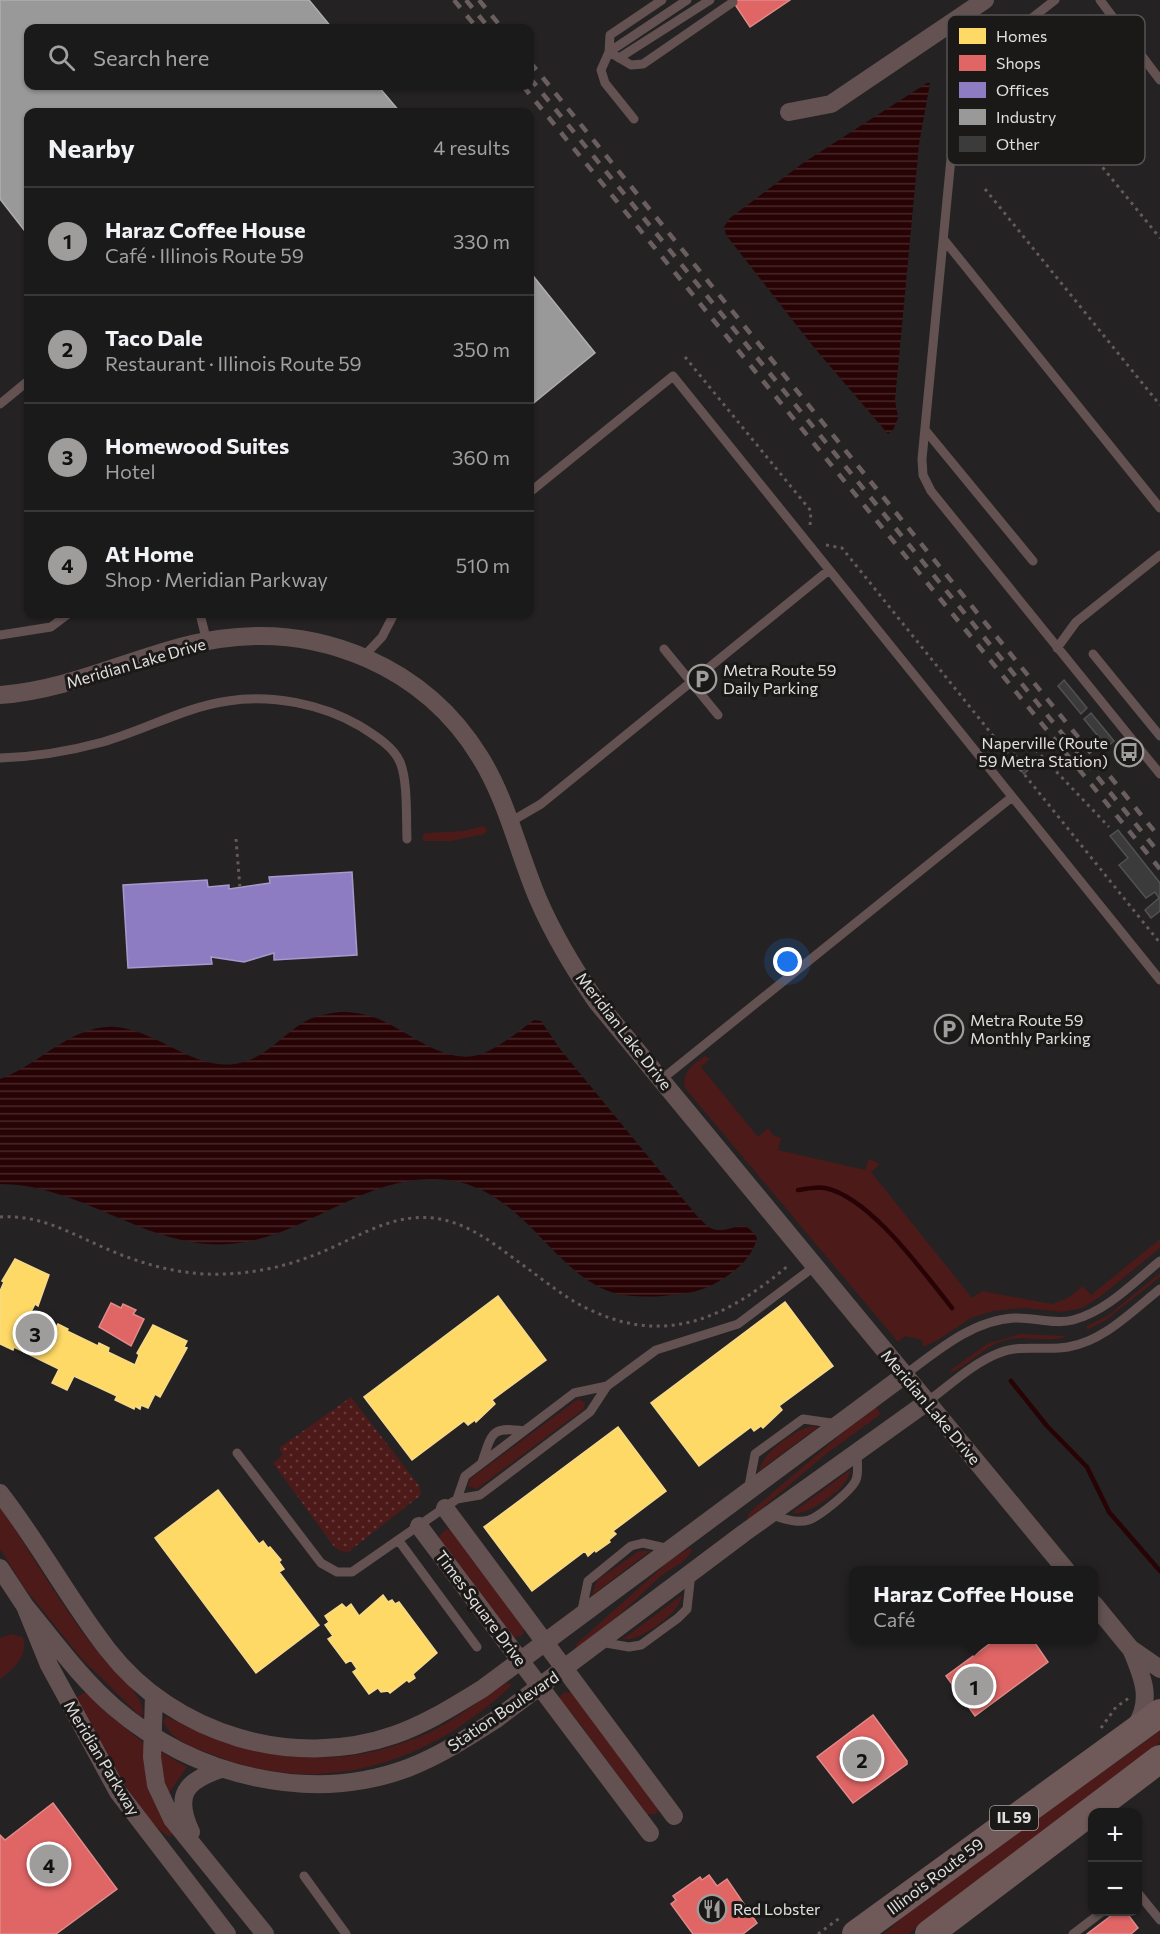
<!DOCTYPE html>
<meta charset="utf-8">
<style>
body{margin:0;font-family:Commissioner,sans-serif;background:#242323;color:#f1f3f6}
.controls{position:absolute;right:18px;bottom:18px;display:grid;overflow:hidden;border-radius:12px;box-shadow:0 2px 4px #0004}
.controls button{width:54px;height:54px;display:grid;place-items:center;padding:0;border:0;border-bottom:2px solid #393839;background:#1b1a1a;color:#f1f3f6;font:30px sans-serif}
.you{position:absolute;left:788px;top:962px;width:21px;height:21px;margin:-15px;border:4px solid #fff;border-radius:50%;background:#1a73e8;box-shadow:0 0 0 9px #1a73e833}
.badge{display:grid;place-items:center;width:39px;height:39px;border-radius:50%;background:#9f9c9c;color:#111;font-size:20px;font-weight:700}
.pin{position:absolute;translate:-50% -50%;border:3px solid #fff;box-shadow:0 2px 6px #0006}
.popup{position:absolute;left:849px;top:1566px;width:249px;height:78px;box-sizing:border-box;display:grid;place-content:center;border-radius:12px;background:#1b1a1a;filter:drop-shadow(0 2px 4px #0005);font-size:20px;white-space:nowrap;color:#a0a1a2}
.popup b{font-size:22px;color:#f1f3f6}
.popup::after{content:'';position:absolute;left:50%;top:100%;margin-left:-12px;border:12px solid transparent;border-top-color:#1b1a1a}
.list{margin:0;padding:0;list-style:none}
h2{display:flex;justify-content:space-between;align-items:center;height:78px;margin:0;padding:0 24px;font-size:26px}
h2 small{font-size:20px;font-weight:400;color:#a0a1a2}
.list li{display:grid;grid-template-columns:39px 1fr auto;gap:18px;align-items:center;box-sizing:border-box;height:108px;padding:0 24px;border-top:2px solid #393839}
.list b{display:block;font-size:22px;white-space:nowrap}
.list p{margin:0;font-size:20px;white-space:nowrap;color:#a0a1a2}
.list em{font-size:20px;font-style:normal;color:#a0a1a2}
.icon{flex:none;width:33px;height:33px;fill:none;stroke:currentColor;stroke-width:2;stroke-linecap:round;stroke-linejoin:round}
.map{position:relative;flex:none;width:1160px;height:1934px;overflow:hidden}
.search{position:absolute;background:#1b1a1a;box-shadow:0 2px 4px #0004;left:24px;top:24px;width:510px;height:66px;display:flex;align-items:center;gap:15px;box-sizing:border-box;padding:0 21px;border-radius:12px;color:#a0a1a2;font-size:22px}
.panel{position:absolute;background:#1b1a1a;box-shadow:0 2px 4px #0004;left:24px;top:108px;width:510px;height:510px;border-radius:12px}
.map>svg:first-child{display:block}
.green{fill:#4d1a1a}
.park{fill:url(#park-dots)}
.water{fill:url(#water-rules)}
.homes{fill:#ffd966;stroke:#f6da8a;stroke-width:1.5}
.shops{fill:#e06666;stroke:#e08a8a;stroke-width:1.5}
.offices{fill:#8e7cc3;stroke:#a799cb;stroke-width:1.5}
.industry{fill:#999;stroke:#afaeae;stroke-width:1.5}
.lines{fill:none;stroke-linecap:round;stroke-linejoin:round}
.stream{stroke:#280305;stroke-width:4.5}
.building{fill:#3c3b3b;stroke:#525151;stroke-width:1.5}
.path{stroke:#655959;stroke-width:3;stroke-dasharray:3 4.5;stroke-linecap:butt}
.service{stroke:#635251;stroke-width:9}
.minor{stroke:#635251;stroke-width:18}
.primary{stroke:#6f5959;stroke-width:28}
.rail{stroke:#6a5f5e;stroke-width:4.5;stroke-dasharray:10 10;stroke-linecap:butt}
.labels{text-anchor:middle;stroke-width:6;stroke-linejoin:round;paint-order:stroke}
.shield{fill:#1b1818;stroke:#a6a3a3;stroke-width:1.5}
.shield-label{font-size:15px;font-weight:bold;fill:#e1dede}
.street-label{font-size:16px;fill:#e1dede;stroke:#1b1818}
.poi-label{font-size:16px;fill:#e1dede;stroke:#1b1818;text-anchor:start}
.key{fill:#1b1818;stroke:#565353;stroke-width:1.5}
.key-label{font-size:16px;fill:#e1dede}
</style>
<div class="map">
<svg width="1160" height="1934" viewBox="0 0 1160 1934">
<defs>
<pattern id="park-dots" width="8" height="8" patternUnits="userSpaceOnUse" patternTransform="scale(1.5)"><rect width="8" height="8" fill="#4d1a1a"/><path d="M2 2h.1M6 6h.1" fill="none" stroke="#663b3b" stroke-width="1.8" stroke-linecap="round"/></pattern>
<pattern id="water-rules" width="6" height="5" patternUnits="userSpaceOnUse" patternTransform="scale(1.5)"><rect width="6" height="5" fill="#280305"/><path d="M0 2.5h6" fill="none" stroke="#472729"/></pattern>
</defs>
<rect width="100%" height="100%" fill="#242222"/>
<!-- green -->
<path class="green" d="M482,826L487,828L485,834L451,841H424L422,837L425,833L464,831Z
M705,1056L710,1059L701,1067L758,1137L768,1128L773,1135L781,1138L778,1150L865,1170L869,1159L880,1164L871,1172L972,1298L982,1291L1052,1304L1068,1298L1083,1286L1091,1295L1160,1239V1248L1101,1296L1082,1308L1062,1312L1024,1308L993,1311L971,1318L938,1340L923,1347L922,1340L905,1336L898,1342L685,1088C681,1073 693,1064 705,1056Z
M1160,1273V1277L1106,1320L1087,1330V1326L1107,1316Z
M1020,1334L1066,1336C1057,1343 1025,1336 1011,1339C986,1343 972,1364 950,1373L952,1369L987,1344Z
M578,1399L585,1402L584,1409L477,1489L468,1486L470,1479Z
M876,1407L881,1414L826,1454L748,1520L747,1517L751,1511L847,1429Z
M812,1426L818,1427L759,1471C760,1455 796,1428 812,1426Z
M850,1470C851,1486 808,1517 792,1513Z
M0,1507C35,1559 67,1616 107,1663C119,1677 144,1695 143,1714L140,1716L81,1658L23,1586L0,1549Z
M446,1529L450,1530L524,1625L523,1635L513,1638L441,1542L439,1536Z
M689,1548L692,1550C686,1563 671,1568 660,1577C633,1601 609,1628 578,1647L574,1646L669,1561Z
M639,1551H650L591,1596L597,1580Z
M682,1595C682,1611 639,1643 623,1639Z
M11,1634L23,1637C29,1655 13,1670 0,1679V1638Z
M507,1683L511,1684L510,1687C430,1762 324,1798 219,1757C198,1749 173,1743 163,1721L167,1717C255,1760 337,1775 430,1732C458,1719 480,1698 507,1683Z
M86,1692L101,1708L146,1745L172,1832L171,1837C143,1827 91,1727 75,1698Z
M572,1692L659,1810L656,1814H647L571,1712L560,1703L559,1698L563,1693Z
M1160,1731V1742L908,1934H884L914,1907Z
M161,1752L187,1767L169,1793L166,1792L159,1754Z"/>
<!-- park -->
<path class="park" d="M351,1397L420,1487L421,1495L347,1553L335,1548L273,1463L283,1455L279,1448Z"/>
<!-- water -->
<path class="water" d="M927,83H930L919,144L895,400L898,418L893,430L888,434L812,345L726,235L724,227L730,218L803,163Z
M340,1012C354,1012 367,1014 381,1020C411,1033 448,1068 484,1053C501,1046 519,1031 534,1020L541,1021L560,1049L697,1216C703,1221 709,1230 717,1230C737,1231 743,1216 757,1238C752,1260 731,1275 712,1285C697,1293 680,1294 663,1296C647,1297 630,1297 614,1293C552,1274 525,1190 448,1180C367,1170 308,1238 230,1244C147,1250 82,1184 0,1184V1079C38,1066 72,1024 115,1027C159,1030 194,1073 240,1063C264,1058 281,1037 301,1024C312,1016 326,1014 340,1012Z"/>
<!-- homes -->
<path class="homes" d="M15,1259L49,1275L38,1306L35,1304L30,1314L56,1327L58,1324L68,1329L67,1331L98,1346L99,1343L109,1348L108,1352L135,1365L139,1355L137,1353L153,1325L187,1341L184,1347L187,1348L160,1397L155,1394L148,1408L141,1405L140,1409L135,1406L134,1409L115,1400L117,1396L74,1376L67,1390L52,1383L59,1369L14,1347L13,1350L0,1344V1291L4,1282L2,1281Z
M498,1296L546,1360L492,1400L495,1404L476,1422L475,1420L468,1425L464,1421L412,1460L364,1397Z
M785,1302L833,1366L779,1406L782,1410L763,1428L761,1426L754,1431L751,1427L699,1466L651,1403Z
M618,1427L666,1491L613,1531L616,1534L609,1540L610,1542L596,1552L595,1550L588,1556L585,1551L532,1591L484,1527Z
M218,1490L259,1544L263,1541L268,1548L270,1547L281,1560L279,1562L284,1569L279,1572L319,1625L256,1673L155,1538Z
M383,1595L388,1602L392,1600L395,1604L399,1602L437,1653L413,1674L415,1678L409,1682L407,1680L390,1693L388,1691L381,1692L378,1688L369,1694L353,1672L357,1669L351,1660L346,1663L328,1639L333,1636L325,1625L329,1622L325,1616L342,1604L346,1608L351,1604L359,1616Z"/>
<!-- shops -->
<path class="shops" d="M732,0H790L750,27Z
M111,1303L121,1308L123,1304L136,1310L133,1314L144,1319L131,1346L99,1327Z
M995,1640H1033L1048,1662L975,1716L946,1676Z
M873,1715L907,1761V1764L853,1803L817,1757Z
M53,1803L117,1889L56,1934H0V1835L5,1840Z
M709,1875L717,1886L727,1879L757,1923L743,1934H693L671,1904L676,1900L673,1896L700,1877L702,1880Z
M1116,1912H1131L1129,1916L1138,1928L1131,1934H1087Z"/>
<!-- offices -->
<path class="offices" d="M352,872L357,955L274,960V953L244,962L211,957L212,964L128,968L123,885L207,880L208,887L229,885V889L270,883L269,877Z"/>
<!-- industry -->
<path class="industry" d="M0,0H309L332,28H28V86H378L400,112H28V235L0,199Z
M530,272L595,353L530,406Z"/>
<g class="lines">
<!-- stream -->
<path class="stream" d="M798,1190C806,1189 817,1186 825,1188C870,1197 924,1273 952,1308
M1011,1381L1047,1426L1087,1467L1109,1512L1160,1571"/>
</g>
<!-- building -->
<path class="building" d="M1064,680L1087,708L1081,714L1058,686Z
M1091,713L1114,741L1107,747L1084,719Z
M1014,753L1028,770L1024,774L1010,757Z
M1118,830L1160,883V911L1151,918L1145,910L1159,898L1155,892L1146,898L1119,865L1128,858L1110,836Z"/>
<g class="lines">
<!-- path -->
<path class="path" d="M1008,51L1160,238
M985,189L1160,405
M685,357L811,511L810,526
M826,545L842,548L1160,943
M1004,752L1018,742L1030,744L1109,827
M236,839L240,888
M0,1217C40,1214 72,1234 107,1249C144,1265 184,1276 225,1274C253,1273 283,1267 309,1257C350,1243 387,1213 433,1218C467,1222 493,1243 520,1263C544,1280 568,1301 595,1312C671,1346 731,1314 789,1265
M1101,1728L1116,1707L1129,1698
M818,1934L841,1917"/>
<!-- service -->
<path class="service" d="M1100,0L1160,80
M965,13L922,459L923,475L931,491L1160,774
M609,52L631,65L643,64L733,2
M609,52L687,0
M619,58L710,0
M959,75L1055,0
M634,119L605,83L601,70L609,52L610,35L662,0
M945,241L1160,508
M0,404L28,381
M926,431L1033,561
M530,492L673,376L1160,980
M200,614L207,642
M0,635L51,627L68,614
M1057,648L1076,622L1160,555
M664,649L718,715
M1093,654L1160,736
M364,656L382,637L394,614
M0,758C34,757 70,751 103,742C145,730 185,707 228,701C272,694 322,704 360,726C374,735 393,746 400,762C408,781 406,818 407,839
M510,822L541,804L829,570
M662,1079L1012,797
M906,1374C937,1351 973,1320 1014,1318C1033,1317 1055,1325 1073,1320C1107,1311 1134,1282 1160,1261
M927,1402C950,1385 973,1363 999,1353C1021,1344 1045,1351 1068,1347C1104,1341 1132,1311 1160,1289
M237,1453L321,1563L337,1572H352L457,1499L480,1495L590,1412L607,1386L656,1350L738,1324L815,1266
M482,1462C492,1433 491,1426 524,1431
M748,1491L755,1454L803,1419L838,1424
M457,1499L465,1476L574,1393L607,1386
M771,1515C783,1518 796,1524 809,1520C820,1516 851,1491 856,1480C859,1472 857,1461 857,1452
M399,1541L477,1647
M581,1615L588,1581L631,1546L643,1543L670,1549
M600,1642L629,1647L641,1645L678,1618L687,1609L691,1573
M304,1876L346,1934
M1138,1893L1160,1920
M1073,1934L1102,1912"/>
<!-- minor -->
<path class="minor" d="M789,112L831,104L985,0
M0,695C79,689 144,650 219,639C321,624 425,667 480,757C507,800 518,852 538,899C554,936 574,969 596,1001L1066,1570
M0,1493C39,1543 69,1600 108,1650C174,1735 293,1770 394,1735C426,1724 454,1706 482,1689L906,1374
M445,1508L674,1816
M419,1526L650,1833
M0,1568L25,1606L49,1665L118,1792L227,1934
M1094,1604L1130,1648L1160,1669
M25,1606C53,1640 81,1679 115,1708C193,1775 309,1805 408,1768C439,1756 467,1738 495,1720L744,1533L927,1402
M1131,1649C1143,1677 1153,1701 1135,1727
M154,1695L152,1757L156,1785L172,1819L265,1934
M191,1832C174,1795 185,1781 221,1769"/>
<!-- primary -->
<path class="primary" d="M856,1934L1160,1713
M929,1934L1160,1759"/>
<!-- rail -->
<path class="rail" d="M454,0L477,28
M466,0L489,28
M479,0L502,28
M530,62L1160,838
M530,78L1160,854
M523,86L1160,869"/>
</g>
<!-- icons -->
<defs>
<g id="parking-ring" transform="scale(1.5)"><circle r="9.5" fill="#1b1818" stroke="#9f9c9c" stroke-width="1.5"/><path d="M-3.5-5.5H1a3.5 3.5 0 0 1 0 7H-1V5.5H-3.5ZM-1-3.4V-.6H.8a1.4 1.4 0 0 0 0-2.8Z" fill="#9f9c9c"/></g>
<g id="bus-ring" transform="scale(1.5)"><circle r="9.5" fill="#1b1818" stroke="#9f9c9c" stroke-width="1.5"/><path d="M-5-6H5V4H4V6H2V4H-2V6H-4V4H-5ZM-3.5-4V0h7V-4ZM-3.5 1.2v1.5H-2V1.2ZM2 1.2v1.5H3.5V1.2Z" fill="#9f9c9c"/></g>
<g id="restaurant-ring" transform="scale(1.5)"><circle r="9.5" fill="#1b1818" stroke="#9f9c9c" stroke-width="1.5"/><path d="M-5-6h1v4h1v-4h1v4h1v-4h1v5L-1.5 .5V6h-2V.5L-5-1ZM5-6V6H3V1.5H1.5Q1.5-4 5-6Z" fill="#9f9c9c"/></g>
</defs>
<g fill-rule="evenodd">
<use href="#parking-ring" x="702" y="679"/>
<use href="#bus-ring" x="1129" y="752"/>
<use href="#parking-ring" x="949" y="1029"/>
<use href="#restaurant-ring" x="712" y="1909"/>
</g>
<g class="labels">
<!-- shield labels -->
<rect class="shield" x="990" y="1806" width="48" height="24" rx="4.5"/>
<g class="shield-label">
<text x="1014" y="1823">IL 59</text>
</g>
<!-- street labels -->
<g class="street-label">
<text transform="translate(136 663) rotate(-16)" y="6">Meridian Lake Drive</text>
<text transform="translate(624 1031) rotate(52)" y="6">Meridian Lake Drive</text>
<text transform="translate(931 1407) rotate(50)" y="6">Meridian Lake Drive</text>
<text transform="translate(481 1608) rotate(53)" y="6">Times Square Drive</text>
<text transform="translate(503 1711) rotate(-34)" y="6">Station Boulevard</text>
<text transform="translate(102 1758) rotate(59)" y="6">Meridian Parkway</text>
<text transform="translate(935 1876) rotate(-37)" y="6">Illinois Route 59</text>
</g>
<!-- poi labels -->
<g class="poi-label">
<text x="723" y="676">Metra Route 59<tspan x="723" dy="18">Daily Parking</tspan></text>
<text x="1108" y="749" text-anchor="end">Naperville (Route<tspan x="1108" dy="18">59 Metra Station)</tspan></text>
<text x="970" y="1026">Metra Route 59<tspan x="970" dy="18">Monthly Parking</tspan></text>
<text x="733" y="1915">Red Lobster</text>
</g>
</g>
<!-- legend -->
<rect x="947" y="15" width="198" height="150" rx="9" class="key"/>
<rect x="959" y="28" width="27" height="16" fill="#ffd966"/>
<rect x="959" y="55" width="27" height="16" fill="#e06666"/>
<rect x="959" y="82" width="27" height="16" fill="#8e7cc3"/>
<rect x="959" y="109" width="27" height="16" fill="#999"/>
<rect x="959" y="136" width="27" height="16" fill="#3c3b3b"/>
<g class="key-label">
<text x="996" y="42">Homes</text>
<text x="996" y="69">Shops</text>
<text x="996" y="96">Offices</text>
<text x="996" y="123">Industry</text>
<text x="996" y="150">Other</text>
</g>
</svg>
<div class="controls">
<button>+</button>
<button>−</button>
</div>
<div class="you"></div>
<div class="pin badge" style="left:974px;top:1686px">1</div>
<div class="popup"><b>Haraz Coffee House</b>Café</div>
<div class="pin badge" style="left:862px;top:1759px">2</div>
<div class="pin badge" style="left:35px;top:1333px">3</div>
<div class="pin badge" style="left:49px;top:1864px">4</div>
<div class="search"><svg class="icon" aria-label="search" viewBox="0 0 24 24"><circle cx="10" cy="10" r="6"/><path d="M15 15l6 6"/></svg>Search here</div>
<section class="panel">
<h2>Nearby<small>4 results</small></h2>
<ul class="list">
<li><span class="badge">1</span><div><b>Haraz Coffee House</b><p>Café · Illinois Route 59</p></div><em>330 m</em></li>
<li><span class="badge">2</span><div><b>Taco Dale</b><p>Restaurant · Illinois Route 59</p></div><em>350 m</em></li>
<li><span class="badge">3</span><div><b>Homewood Suites</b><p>Hotel</p></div><em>360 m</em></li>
<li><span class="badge">4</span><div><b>At Home</b><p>Shop · Meridian Parkway</p></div><em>510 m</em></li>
</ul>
</section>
</div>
